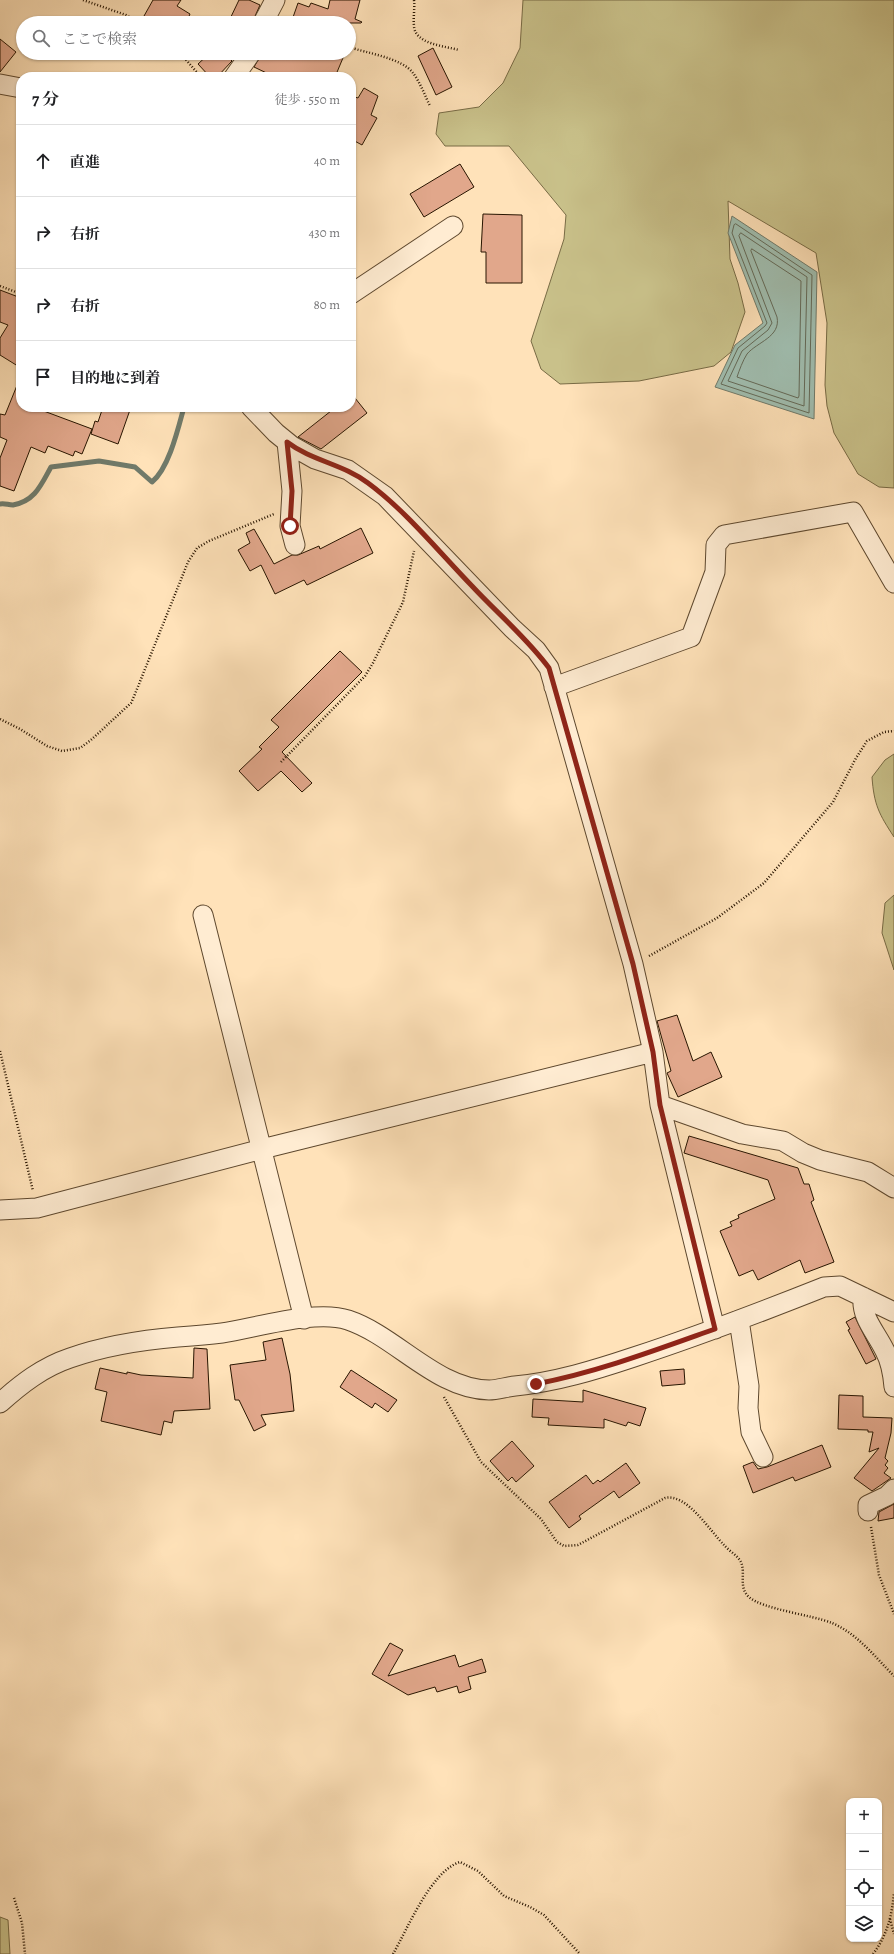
<!DOCTYPE html>
<html lang="ja">
<meta charset="utf-8">
<style>
body{margin:0;font-family:Alegreya,"Noto Serif JP",serif;background:#f6f6f6;color:#202124}
.controls{position:absolute;right:12px;bottom:12px;display:grid;overflow:hidden;border-radius:8px;box-shadow:0 1px 3px #0004}
.controls button{width:36px;height:36px;display:grid;place-items:center;padding:0;border:0;border-bottom:1px solid #e0e0e0;background:#fff;color:#202124;font:20px sans-serif}
.stop{position:absolute;width:12px;height:12px;margin:-9px;border:3px solid #8f2418;border-radius:50%;background:#fff}
.stop.end{background:#8f2418;border-color:#fff;box-shadow:0 1px 4px #0008}
.list{margin:0;padding:0;list-style:none}
h2{display:flex;justify-content:space-between;align-items:center;height:52px;margin:0;padding:0 16px;font-size:17px}
h2 small{font-size:13px;font-weight:400;color:#757577}
.list li{display:grid;grid-template-columns:26px 1fr auto;gap:12px;align-items:center;box-sizing:border-box;height:72px;padding:0 16px;border-top:1px solid #e0e0e0}
.list b{display:block;font-size:15px;white-space:nowrap}
.list em{font-size:13px;font-style:normal;color:#757577}
.icon{flex:none;width:22px;height:22px;fill:none;stroke:currentColor;stroke-width:2;stroke-linecap:round;stroke-linejoin:round}
.map{position:relative;flex:none;width:894px;height:1954px;overflow:hidden}
.search{position:absolute;background:#fff;box-shadow:0 1px 3px #0004;left:16px;top:16px;width:340px;height:44px;display:flex;align-items:center;gap:10px;box-sizing:border-box;padding:0 14px;border-radius:22px;color:#757577;font-size:15px}
.panel{position:absolute;background:#fff;box-shadow:0 1px 3px #0004;left:16px;top:72px;width:340px;height:340px;border-radius:16px}
.map>svg:first-child{display:block}
.green{fill:#c9c18a;stroke:#786b45}
.water{fill:#a0beb0;stroke:#707a6a}
.lines{fill:none;stroke-linecap:round;stroke-linejoin:round}
.shore{stroke:#646a58;stroke-width:1}
.stream{stroke:#707a6a;stroke-width:5}
.building{fill:#e1a78b;stroke:#281500}
.minor-casing{stroke:#5e482e;stroke-width:21}
.path{stroke:#281500;stroke-width:2.5;stroke-dasharray:1 2;stroke-linecap:butt}
.minor{stroke:#ffecd2;stroke-width:19}
.route{stroke:#8f2418;stroke-width:5}
</style>
<div class="map">
<svg width="894" height="1954" viewBox="0 0 894 1954">
<rect width="100%" height="100%" fill="#ffe2b9"/>
<filter id="stains"><feTurbulence type="fractalNoise" baseFrequency=".005" numOctaves="4"/><feColorMatrix values="0 0 0 0 .2 0 0 0 0 .09 0 0 0 0 .02 0 0 0 .5 -.17"/></filter>
<radialGradient id="worn" r=".72"><stop offset=".6" stop-color="#630" stop-opacity="0"/><stop offset="1" stop-color="#630" stop-opacity=".3"/></radialGradient>
<!-- green -->
<path class="green" d="M523,0H894V488L879,487L858,474L834,433L827,406L825,385L827,323L816,253L728,201L730,259L738,283L745,312L731,352L714,366L639,381L560,384L541,369L531,341L564,239L566,215L509,146H445L436,134L439,113L479,107L503,83L520,48Z
M894,754V837C879,814 874,805 872,777L885,760Z
M894,895V970L882,933L885,903Z
M0,1917L8,1920L10,1954H0Z"/>
<!-- water -->
<path class="water" d="M732,216L817,272L814,419L715,387L735,345L763,323L728,233Z"/>
<g class="lines">
<!-- shore -->
<path class="shore" d="M736,224L812,275L809,413L721,384L738,348L765,326L767,323L732,233L734,225Z
M741,233L807,277L804,406L728,381L742,351L768,330L772,323L739,236Z
M752,249L801,281L799,396L798,398L737,377C739,371 743,360 747,354C757,342 781,337 777,317L751,251Z"/>
<!-- stream -->
<path class="stream" d="M0,504C5,503 8,505 13,505C35,501 41,485 51,467L99,461L135,467L152,482C169,468 178,429 184,407"/>
</g>
<!-- building -->
<path class="building" d="M153,0H181L177,6L190,14L186,23H157L144,16Z
M239,0H249L260,5L252,23H228Z
M330,0H360L355,19L362,22L361,23H291L298,3L309,7L311,3L328,9Z
M0,39L16,52L0,72Z
M433,48L452,87L436,95L418,56Z
M210,53H224L232,61L217,77H210L198,64Z
M262,53H345L335,77H275L254,67Z
M364,88L378,96L371,115L377,118L362,145L351,139V104L355,97L358,98Z
M460,164L474,187L424,217L410,194Z
M483,214L522,215V283H486V252H481Z
M0,290L21,298V368L0,355V338L8,325L0,322Z
M20,378L21,407H33L92,429L82,454L75,451L73,456L48,446L45,453L31,447L14,491L0,486V458L7,440L0,437V414L5,415Z
M355,398L367,413L321,449L298,437L336,407H351V401Z
M103,407H131L118,444L91,434L95,421L98,422Z
M361,528L373,553L307,585L304,580L275,594L261,565L250,571L238,550L250,543L246,533L254,529L274,564L292,555H298L319,546L320,549Z
M340,651L362,672L282,752L312,783L302,792L281,771L258,791L239,771L262,749L259,747L279,727L271,720Z
M677,1015L693,1061L711,1052L722,1077L678,1097L667,1073L671,1071L657,1021Z
M689,1136L798,1168L804,1184H809L814,1200L811,1202L834,1262L805,1273L800,1260L758,1280L753,1270L739,1276L720,1231L732,1226L730,1222L739,1218L738,1215L775,1199L768,1180L684,1153Z
M855,1317L876,1359L866,1364L848,1330L850,1329L846,1322Z
M282,1338L290,1374L294,1411L261,1415L266,1425L254,1431L239,1400H235L230,1365L266,1360L263,1342Z
M194,1348L207,1349L210,1409L174,1411L172,1423L164,1421L161,1435L101,1421L107,1392L95,1389L100,1368L127,1374V1372L141,1375L193,1378Z
M684,1369L685,1384L662,1386L660,1371Z
M351,1370L397,1400L388,1412L375,1403L372,1408L340,1387Z
M583,1390L646,1408L640,1426L628,1422L626,1426L604,1419V1428L548,1425L549,1418L532,1417L533,1399L583,1402Z
M839,1395L863,1396V1417L892,1418L891,1433L885,1458L888,1461L885,1465L888,1468L884,1473L891,1478L872,1491L854,1478L879,1448L869,1452L873,1432H868V1430L838,1429Z
M512,1441L534,1466L516,1482L512,1477L508,1481L490,1461Z
M822,1445L831,1467L795,1481L793,1477L753,1493L743,1466L753,1462L758,1469L767,1467Z
M626,1463L640,1483L619,1498L614,1491L579,1516L581,1519L569,1528L549,1502L586,1475L593,1484L598,1480L600,1482Z
M894,1504V1518L878,1521L879,1512Z
M390,1643L403,1650L388,1676L455,1655L459,1667L482,1659L486,1672L468,1677L471,1689L459,1693L457,1686L437,1692L435,1687L408,1695L372,1674Z"/>
<g class="lines">
<!-- minor casing -->
<g class="minor-casing">
<path id="minor" d="M263,23L275,0
M234,77L251,53
M0,84L21,88
M351,294L453,226
M251,407L276,433L292,446L315,459L348,470L385,496L512,628L536,650L549,668L633,964L653,1052L660,1105L715,1329
M287,442L292,491L290,526L295,545
M554,687L691,637L715,572L716,545L724,535L853,512L894,583
M203,915L304,1319
M660,1105L742,1134L783,1141L803,1153L820,1160L868,1172L894,1188
M0,1210L37,1208L262,1149L653,1052
M863,1297C861,1318 876,1332 885,1351C891,1362 893,1375 894,1387
M739,1320L749,1386L748,1408L751,1432L763,1457
M0,1403C21,1384 43,1367 70,1358C104,1346 142,1340 178,1337C193,1336 207,1335 222,1333C256,1328 316,1309 348,1320C396,1336 436,1389 489,1390C497,1390 506,1387 515,1386C556,1382 595,1370 634,1357C698,1336 761,1312 824,1287L840,1286L894,1312
M868,1511V1505L887,1496L894,1489"/>
</g>
<!-- path -->
<path class="path" d="M83,0L126,15L140,23
M414,0C415,9 413,17 414,26C415,44 444,46 459,50
M283,21L288,23
M349,47C366,53 402,58 413,73C420,82 425,96 430,106
M180,53L201,77
M0,286L21,294
M0,719L20,729L47,746L62,751L80,748L91,740L131,703L135,694L188,562L197,548L209,541L274,514
M281,762L365,676L373,663L403,602L414,551
M649,956L717,918L764,883L833,802L856,758L867,741L884,732L894,731
M0,1051L33,1191
M444,1397L481,1462L541,1519L557,1542L564,1546L578,1545L665,1498C687,1493 710,1531 724,1545C729,1551 737,1555 741,1562C746,1574 738,1587 749,1597C762,1609 812,1615 832,1623C858,1634 875,1657 894,1676
M871,1527L879,1575L894,1614
M14,1898L22,1923L25,1954
M890,1919L894,1934
M393,1954C408,1928 431,1871 460,1862L478,1871L504,1896L530,1907L544,1915L580,1954
M873,1954C887,1936 892,1915 894,1893"/>
<!-- minor -->
<use href="#minor" class="minor"/>
</g>
<g class="lines">
<!-- route -->
<path class="route" d="M290,526L292,491L287,442C312,461 343,464 368,483C406,511 439,552 472,586C497,613 527,638 549,668L633,964L653,1052L660,1105L715,1329C656,1350 598,1372 536,1384"/>
</g>
<rect width="100%" height="100%" filter="url(#stains)"/>
<rect width="100%" height="100%" fill="url(#worn)"/>
</svg>
<div class="controls">
<button>+</button>
<button>−</button>
<button><svg class="icon" aria-label="locate" viewBox="0 0 24 24"><circle cx="12" cy="12" r="6"/><path d="M12 2v4M12 18v4M2 12h4M18 12h4"/></svg></button>
<button><svg class="icon" aria-label="layers" viewBox="0 0 24 24"><path d="M12 4l9 5-9 5-9-5zM3 14l9 5 9-5"/></svg></button>
</div>
<div class="stop" style="left:290px;top:526px"></div>
<div class="stop end" style="left:536px;top:1384px"></div>
<div class="search"><svg class="icon" aria-label="search" viewBox="0 0 24 24"><circle cx="10" cy="10" r="6"/><path d="M15 15l6 6"/></svg>ここで検索</div>
<section class="panel">
<h2>7 分<small>徒歩 · 550 m</small></h2>
<ul class="list">
<li><svg class="icon" aria-label="ahead" viewBox="0 0 24 24"><path d="M12 20V5M6 11l6-6 6 6"/></svg><div><b>直進</b></div><em>40 m</em></li>
<li><svg class="icon" aria-label="right" viewBox="0 0 24 24"><path d="M7 20v-9h11M14 6l5 5-5 5"/></svg><div><b>右折</b></div><em>430 m</em></li>
<li><svg class="icon" aria-label="right" viewBox="0 0 24 24"><path d="M7 20v-9h11M14 6l5 5-5 5"/></svg><div><b>右折</b></div><em>80 m</em></li>
<li><svg class="icon" aria-label="arrive" viewBox="0 0 24 24"><path d="M6 21V4h12l-3 4 3 4H6"/></svg><div><b>目的地に到着</b></div></li>
</ul>
</section>
</div>
